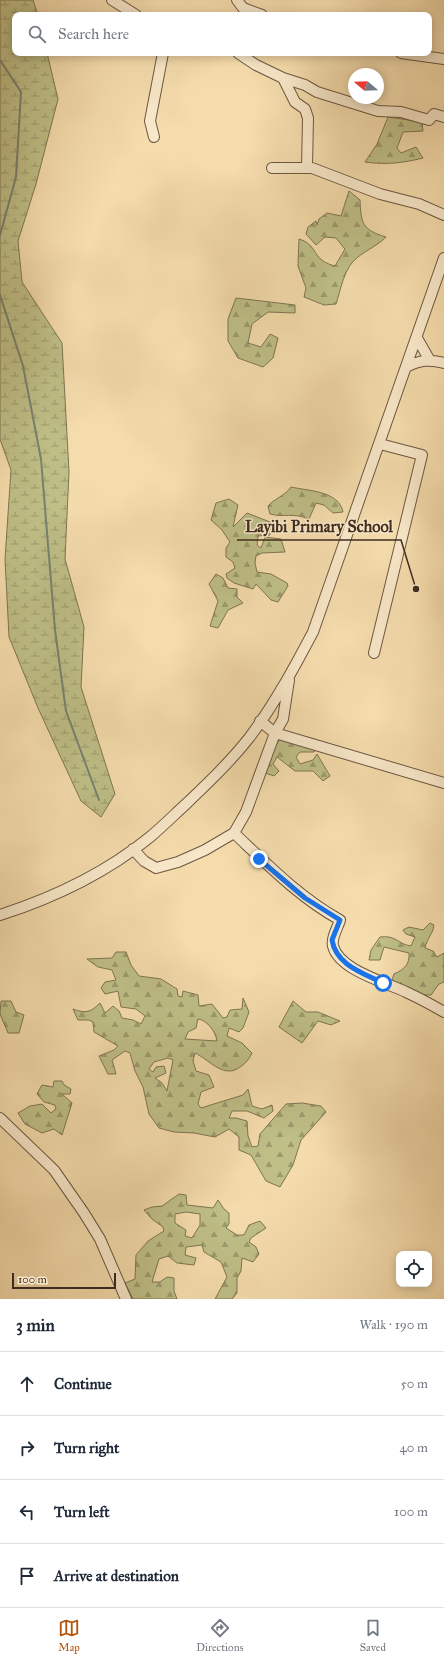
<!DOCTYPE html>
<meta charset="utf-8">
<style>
body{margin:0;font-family:"IM FELL Great Primer",serif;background:#f6f6f7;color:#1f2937}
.controls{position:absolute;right:12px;bottom:12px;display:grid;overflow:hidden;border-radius:8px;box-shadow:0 2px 10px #0003}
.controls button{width:36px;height:36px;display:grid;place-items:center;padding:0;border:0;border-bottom:1px solid #e0e1e3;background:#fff;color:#1f2937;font:20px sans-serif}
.compass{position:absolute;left:348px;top:68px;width:36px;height:36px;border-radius:50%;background:#fff;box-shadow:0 2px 10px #0003;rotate:289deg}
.scale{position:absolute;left:12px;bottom:10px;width:104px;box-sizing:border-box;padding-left:4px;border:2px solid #3f2b1f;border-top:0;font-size:11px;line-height:14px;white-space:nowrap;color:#3f2b1f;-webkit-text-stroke:3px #f8e8c9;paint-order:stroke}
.stop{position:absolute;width:12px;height:12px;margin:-9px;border:3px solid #1a73e8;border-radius:50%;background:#fff}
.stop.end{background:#1a73e8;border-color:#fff;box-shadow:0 1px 4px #0008}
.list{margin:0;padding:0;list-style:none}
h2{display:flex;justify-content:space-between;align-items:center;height:52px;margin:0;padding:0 16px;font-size:17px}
h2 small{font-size:13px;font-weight:400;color:#747a83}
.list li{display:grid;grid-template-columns:26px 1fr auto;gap:12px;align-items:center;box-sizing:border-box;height:64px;padding:0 16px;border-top:1px solid #e0e1e3}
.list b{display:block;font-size:15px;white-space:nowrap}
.list em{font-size:13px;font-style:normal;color:#747a83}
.icon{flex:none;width:22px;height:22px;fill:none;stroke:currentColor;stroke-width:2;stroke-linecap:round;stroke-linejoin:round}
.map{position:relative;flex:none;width:444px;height:1299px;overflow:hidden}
.search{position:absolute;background:#fff;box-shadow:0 2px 10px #0003;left:12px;right:12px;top:12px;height:44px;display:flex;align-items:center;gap:10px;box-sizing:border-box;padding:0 14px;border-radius:8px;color:#747a83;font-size:15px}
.sheet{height:308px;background:#fff}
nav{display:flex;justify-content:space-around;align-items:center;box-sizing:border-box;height:56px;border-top:1px solid #e0e1e3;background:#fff;font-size:11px;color:#747a83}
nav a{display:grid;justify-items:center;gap:2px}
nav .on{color:#b45309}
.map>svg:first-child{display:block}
.forest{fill:url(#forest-firs);stroke:#7f7553;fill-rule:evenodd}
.wetland{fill:url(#wetland-marsh);stroke:#7f7553}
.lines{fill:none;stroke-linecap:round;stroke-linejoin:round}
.stream{stroke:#778270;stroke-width:2}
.minor-casing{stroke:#6c5742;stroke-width:12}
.minor{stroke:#f8e8c9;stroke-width:10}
.route{stroke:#1a73e8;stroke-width:5}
.leader{fill:none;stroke:#3f2b1f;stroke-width:1.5}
.callout-dot{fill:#3f2b1f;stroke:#f8e8c9;stroke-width:1.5}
.callout-label{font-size:16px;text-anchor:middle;font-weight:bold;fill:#3f2b1f;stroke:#f8e8c9;stroke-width:3;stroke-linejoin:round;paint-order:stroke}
</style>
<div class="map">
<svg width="444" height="1299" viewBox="0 0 444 1299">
<defs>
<pattern id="forest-firs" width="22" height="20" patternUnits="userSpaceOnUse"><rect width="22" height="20" fill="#bfbf87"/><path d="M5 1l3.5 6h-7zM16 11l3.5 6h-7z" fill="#9d9b6e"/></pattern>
<pattern id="wetland-marsh" width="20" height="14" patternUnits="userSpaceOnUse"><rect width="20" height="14" fill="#bfbf87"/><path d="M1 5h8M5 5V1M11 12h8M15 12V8" fill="none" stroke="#9d9b6e"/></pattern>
</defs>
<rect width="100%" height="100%" fill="#f5dcac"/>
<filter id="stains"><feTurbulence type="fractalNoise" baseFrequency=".005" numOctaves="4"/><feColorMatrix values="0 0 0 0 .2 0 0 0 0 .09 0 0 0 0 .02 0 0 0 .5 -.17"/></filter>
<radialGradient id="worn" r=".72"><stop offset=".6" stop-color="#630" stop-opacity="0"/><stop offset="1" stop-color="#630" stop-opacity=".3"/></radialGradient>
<!-- forest -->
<path class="forest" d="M388,117L422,122L423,131L403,132L397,148L401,153L416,147L423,158C403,163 386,165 365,162L377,144Z
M349,191L360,200C361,223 362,230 386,237C377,246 368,249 358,257C344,267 341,289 336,304L324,305L304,297L306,288L298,266L299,239C314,243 314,255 323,261C326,263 331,265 335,266L345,249L336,238L325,237L316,245L306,234L308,227L316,221L317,225L319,219L327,213L341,216Z
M236,298L295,305V313L268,312L252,324L248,343L261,347L270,334L278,338L273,358L263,367L238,358L228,341V319Z
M291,487C309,491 339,491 343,512L333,513L324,505L316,503L309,519C292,512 285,518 270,514L268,506C275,498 285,496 291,487Z
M229,499L238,505L233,527L247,513L270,522V535L258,536L257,545L261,548L265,537L281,539L285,552L262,553L256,556L255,563L257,572L271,574L287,583L288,586L278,602L271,600L256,584L253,589L234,583L227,578L226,574L235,568L233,562L226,557V548L230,542L222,530L211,520L216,503Z
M216,574L223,578L228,588L237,589V597L243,603L228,610L218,628L210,626L218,601L209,584Z
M279,740L292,741L315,747L314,752H300L296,757L300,764L313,760L317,754L330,776L323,781L313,771H295L277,757L273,764L279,771L274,776L265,773L272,751Z
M430,923L434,925C433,934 427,938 425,948L433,951L437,957L444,953V982L439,984L431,995H421L392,980L394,974C404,970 410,964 409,953L384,947L380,960H369L371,950L380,937C397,935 397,944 411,946L415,937L406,934L403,930L409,927L423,930Z
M116,952H126L131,965L139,976L161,979L177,989L178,996L182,997L183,991L198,995L199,1006L212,1004L223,1018L227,1017L230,1010L242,1009L243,998L249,1012L243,1028L239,1032L229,1028L227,1036L242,1043L252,1053C248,1061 245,1064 237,1069C222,1077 208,1059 195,1053L193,1061L196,1071L209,1075L214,1087L201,1092L198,1104L201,1108L243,1095L248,1089L252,1106L262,1109L272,1105L273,1111L264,1118L247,1111H232L229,1118H236L247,1121L248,1136L252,1147L258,1146L260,1134L286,1104L302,1103L321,1106L326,1112L301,1140L293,1165L280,1187L266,1181L251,1155L239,1150V1137L229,1129L215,1137L194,1133L174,1132L159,1128L149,1114L143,1087L135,1071L130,1053L125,1051L112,1060L116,1074H108L99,1056L114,1050L118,1046L94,1032L93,1022L89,1020H78L73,1009C86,1014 91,1012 100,1003L105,1013L113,1006L119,1011L122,1018L133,1020L141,1024L145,1016L136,1009L121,1007L118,991L105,994L101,988L105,982L116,980L112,970L98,967L87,959L112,958ZM198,1019C207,1020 216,1032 217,1041L185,1039L188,1032L196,1028ZM168,1058L173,1060L167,1091L162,1083L155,1078L166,1073L164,1066L156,1067L153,1072L149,1069L154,1062Z
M1,1001H11L16,1012L24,1015L19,1033H8L0,1014Z
M293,1001L306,1012H318L340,1021L331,1025L318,1021L302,1043L279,1027Z
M54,1081H62L64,1085L71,1089L70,1094H62L72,1103L62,1135L54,1129L42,1133L25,1124L18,1113L30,1106L42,1104L51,1113L56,1109L55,1105L44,1102L37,1094L42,1085L53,1087Z
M179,1194L186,1195L187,1205L213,1208L218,1200L224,1209L229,1213V1224L226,1228L237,1235H244L249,1225L260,1221L266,1228L251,1238L249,1242L256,1247L259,1254L253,1262L242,1258L241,1271L237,1278V1293L232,1299H215L227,1277L221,1262L204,1252L202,1245L186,1247L185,1255L196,1258L194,1265L177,1263L168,1256L159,1259L152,1282H160L167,1277L174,1278V1291L177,1299H133L125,1283L135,1279L136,1255L148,1241L164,1231L163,1227L152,1219L144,1210L152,1207L162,1206ZM186,1212L200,1214V1225L192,1238L185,1236L186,1230L175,1223V1214Z"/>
<!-- wetland -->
<path class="wetland" d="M0,0H33L38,15H15V53H47L58,99L36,184L18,241L22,282L62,343L69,472L65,559L84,627L81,687L115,794L101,817L81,801L38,708L9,637L5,559L11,470L0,439Z"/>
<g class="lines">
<!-- stream -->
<path class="stream" d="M0,60L21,92L16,177L0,235
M0,295L23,366L41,459L55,630L66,711L99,800"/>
<!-- minor casing -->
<g class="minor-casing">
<path id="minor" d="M112,0L136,15
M237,0L243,8L262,15
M238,53L256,65L283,78L295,102L305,109L308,118L307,167
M401,53L444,59
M283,78L305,85L317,92L378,111L401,112L429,120L434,114L444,117
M154,137L150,121L163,53
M272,168H312L380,194L419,204L444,215
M417,338L429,359
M406,367C420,360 429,359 444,363
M374,653L422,455L380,444
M260,721L275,733L444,783
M234,833C268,865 299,897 340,920C338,927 331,938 333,946C339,970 385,982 406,992C419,998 432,1005 444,1012
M133,849L144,861L156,868L178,862L205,850L234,833L246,812L275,733L283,719L289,680
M0,915C53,898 107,872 150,837C163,826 174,815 186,804C208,783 230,762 249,738C274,705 294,668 313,632L444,258
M0,1118L54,1170L84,1213L100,1239L126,1299"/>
</g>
<!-- minor -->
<use href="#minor" class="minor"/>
</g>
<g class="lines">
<!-- route -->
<path class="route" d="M259,859L305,898L340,920L332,940C336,965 363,973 383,983"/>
</g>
<!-- callouts -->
<path class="leader" d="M416 589L401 540H237"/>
<circle class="callout-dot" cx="416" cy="589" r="4"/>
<g class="callout-label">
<text x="319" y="532">Layibi Primary School</text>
</g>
<rect width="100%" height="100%" filter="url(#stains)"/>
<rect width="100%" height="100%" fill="url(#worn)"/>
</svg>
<div class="controls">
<button><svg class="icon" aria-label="locate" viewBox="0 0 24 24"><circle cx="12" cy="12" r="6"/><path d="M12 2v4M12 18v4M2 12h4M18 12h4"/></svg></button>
</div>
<svg class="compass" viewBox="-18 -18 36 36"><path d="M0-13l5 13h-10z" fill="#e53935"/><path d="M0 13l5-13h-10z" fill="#747a83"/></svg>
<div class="scale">100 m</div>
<div class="stop" style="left:383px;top:983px"></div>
<div class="stop end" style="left:259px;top:859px"></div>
<div class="search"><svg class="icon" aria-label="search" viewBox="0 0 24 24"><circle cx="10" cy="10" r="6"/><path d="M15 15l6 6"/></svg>Search here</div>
</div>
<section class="sheet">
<h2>3 min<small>Walk · 190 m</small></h2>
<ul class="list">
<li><svg class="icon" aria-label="ahead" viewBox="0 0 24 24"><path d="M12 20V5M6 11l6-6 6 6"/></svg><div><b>Continue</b></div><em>50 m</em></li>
<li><svg class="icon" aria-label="right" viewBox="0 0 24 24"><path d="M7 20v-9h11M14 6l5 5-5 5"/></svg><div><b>Turn right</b></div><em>40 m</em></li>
<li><svg class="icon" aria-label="left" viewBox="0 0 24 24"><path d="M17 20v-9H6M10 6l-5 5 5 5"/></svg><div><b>Turn left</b></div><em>100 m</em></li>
<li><svg class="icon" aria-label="arrive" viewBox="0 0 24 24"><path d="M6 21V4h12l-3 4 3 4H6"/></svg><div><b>Arrive at destination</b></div></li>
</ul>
</section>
<nav>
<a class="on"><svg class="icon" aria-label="map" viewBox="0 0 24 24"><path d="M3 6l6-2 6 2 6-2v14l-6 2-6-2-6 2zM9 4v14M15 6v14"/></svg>Map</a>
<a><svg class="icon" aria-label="directions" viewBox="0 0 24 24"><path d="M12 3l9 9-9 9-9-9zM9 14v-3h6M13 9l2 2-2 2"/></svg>Directions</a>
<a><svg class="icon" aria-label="saved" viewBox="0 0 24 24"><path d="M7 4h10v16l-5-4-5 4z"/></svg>Saved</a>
</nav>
